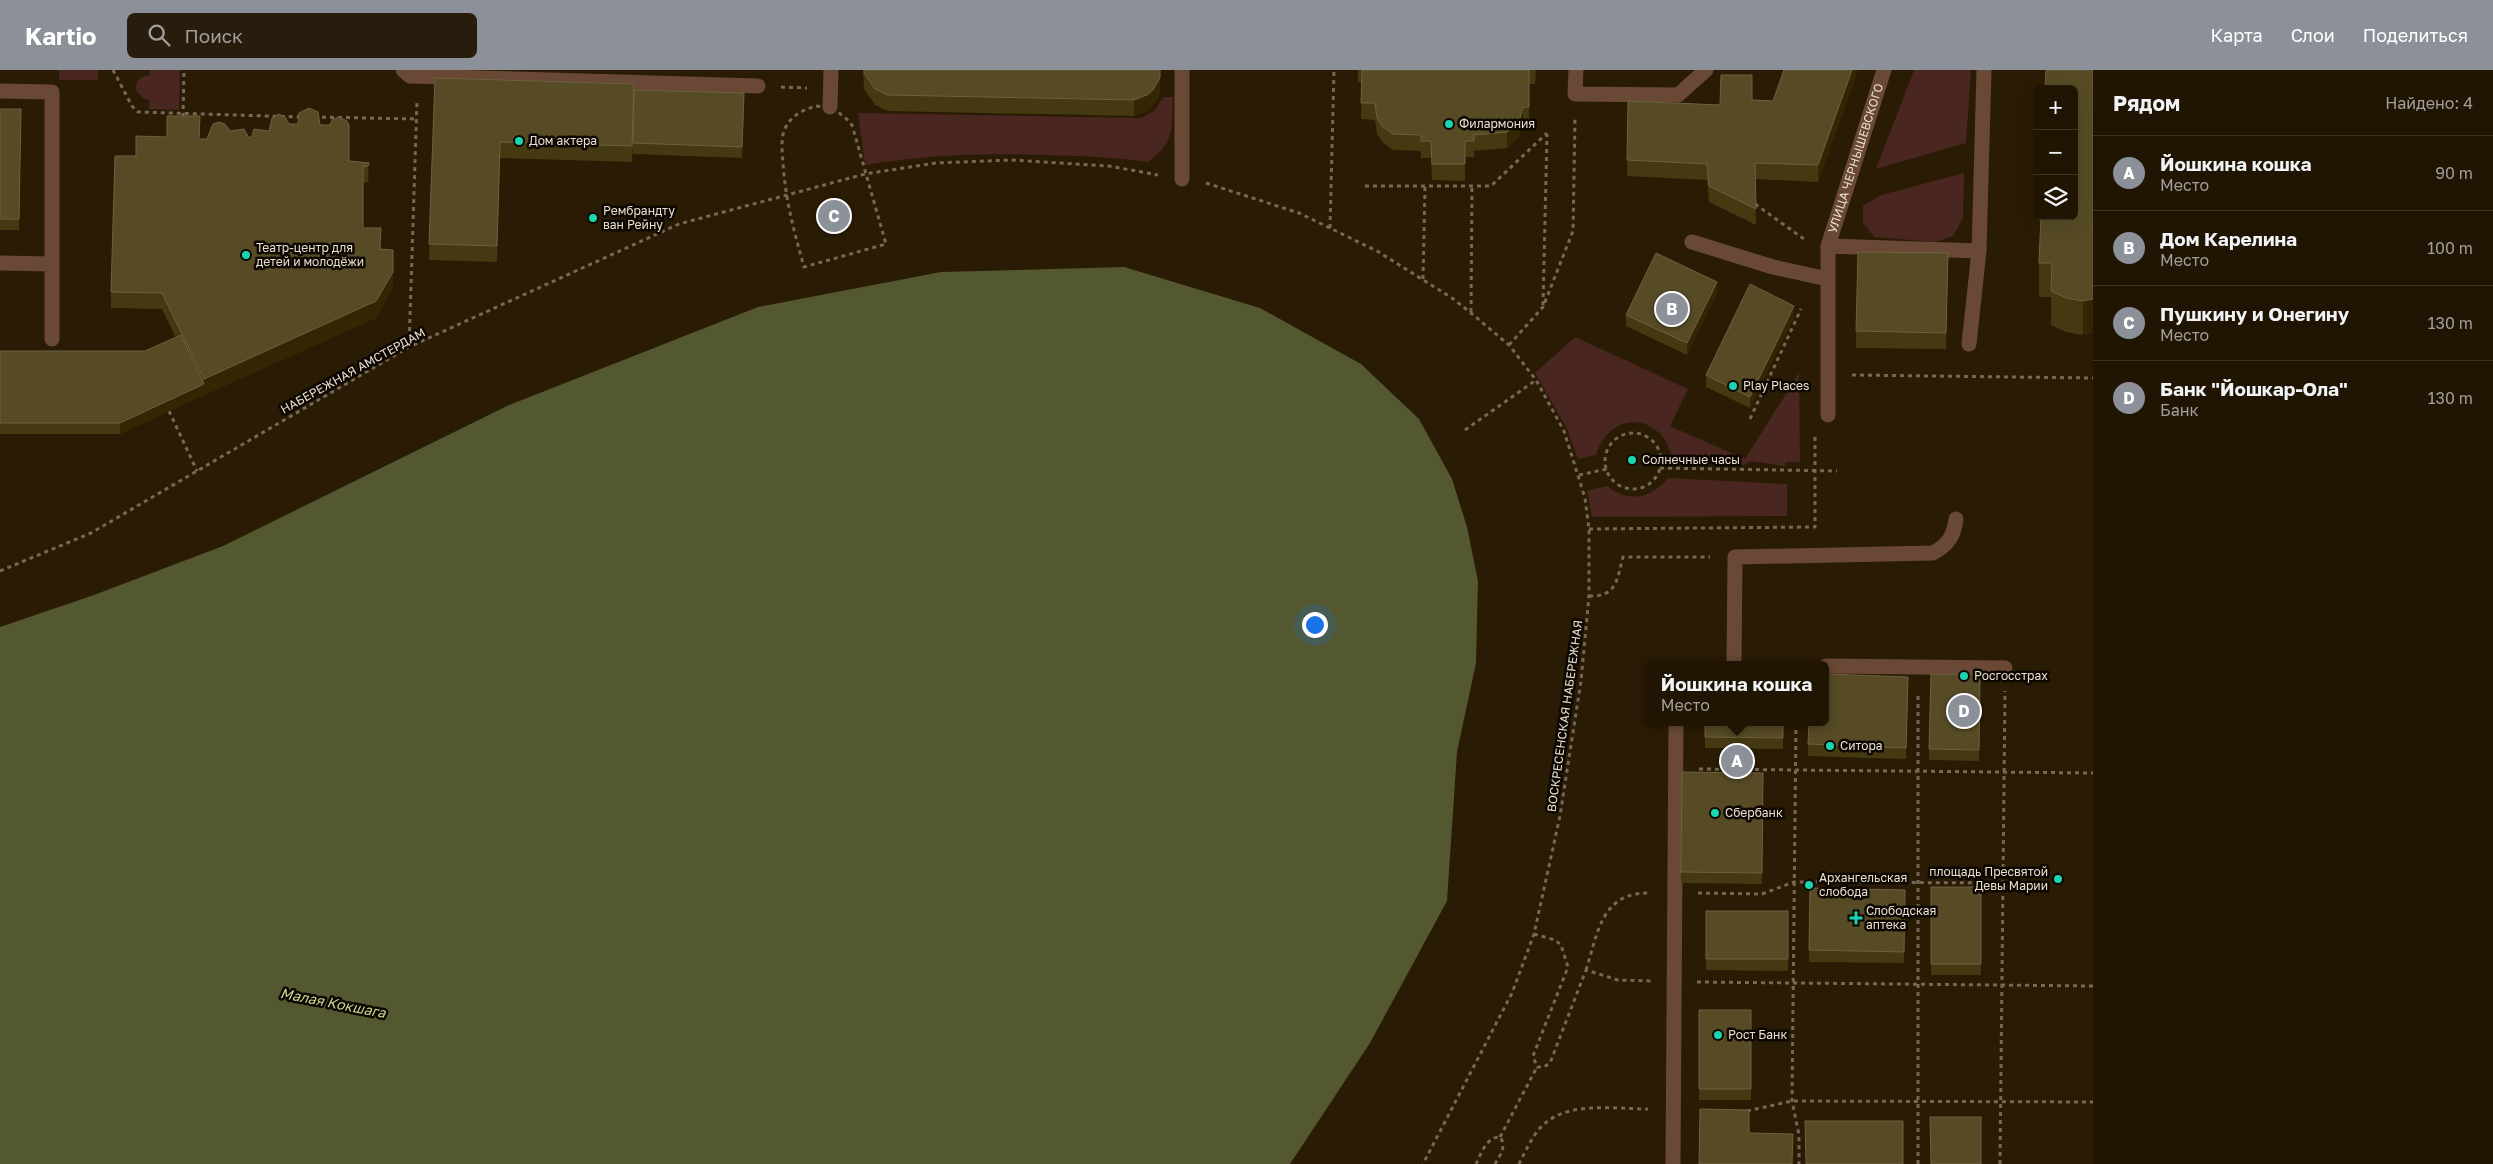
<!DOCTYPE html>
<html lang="ru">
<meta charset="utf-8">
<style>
body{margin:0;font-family:"Golos Text",sans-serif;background:#281d0d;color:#f1f3f6}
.controls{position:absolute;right:15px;top:15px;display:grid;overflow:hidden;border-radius:8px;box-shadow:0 5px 20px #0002}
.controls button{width:45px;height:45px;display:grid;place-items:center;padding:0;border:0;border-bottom:1px solid #3d3325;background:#201403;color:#f1f3f6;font:25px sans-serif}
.you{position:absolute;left:1314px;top:554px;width:18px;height:18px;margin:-12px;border:4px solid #fff;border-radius:50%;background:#1a73e8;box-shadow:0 0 0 8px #1a73e833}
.badge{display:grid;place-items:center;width:32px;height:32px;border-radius:50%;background:#8c9099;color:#fff;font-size:16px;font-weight:700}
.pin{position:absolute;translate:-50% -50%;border:2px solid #fff;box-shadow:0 1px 5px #0006}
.popup{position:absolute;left:1644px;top:591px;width:185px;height:65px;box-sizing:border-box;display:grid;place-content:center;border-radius:8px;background:#201403;filter:drop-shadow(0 1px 4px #0005);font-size:16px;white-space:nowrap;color:#a29e9a}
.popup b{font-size:19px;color:#f1f3f6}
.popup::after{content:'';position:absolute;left:50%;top:100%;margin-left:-10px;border:10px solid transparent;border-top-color:#201403}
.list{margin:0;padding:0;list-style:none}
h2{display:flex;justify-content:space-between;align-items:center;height:65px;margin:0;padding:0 20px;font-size:21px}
h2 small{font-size:16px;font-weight:400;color:#a29e9a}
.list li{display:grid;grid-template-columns:32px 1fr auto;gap:15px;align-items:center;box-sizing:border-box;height:75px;padding:0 20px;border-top:1px solid #3d3325}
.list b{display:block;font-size:19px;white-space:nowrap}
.list p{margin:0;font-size:16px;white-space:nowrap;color:#a29e9a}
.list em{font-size:16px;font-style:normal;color:#a29e9a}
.icon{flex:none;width:28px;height:28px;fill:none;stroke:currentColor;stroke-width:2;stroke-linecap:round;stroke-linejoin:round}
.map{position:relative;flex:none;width:2093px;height:1094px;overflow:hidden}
header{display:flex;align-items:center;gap:30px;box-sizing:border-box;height:70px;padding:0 25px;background:#8c9099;color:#fff}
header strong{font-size:24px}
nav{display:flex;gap:28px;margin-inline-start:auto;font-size:18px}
.search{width:350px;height:45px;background:#281d0d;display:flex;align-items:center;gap:12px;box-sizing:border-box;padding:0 18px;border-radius:8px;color:#a29e9a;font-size:19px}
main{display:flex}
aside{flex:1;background:#201403}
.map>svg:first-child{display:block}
.green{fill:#49261f}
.water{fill:#535830}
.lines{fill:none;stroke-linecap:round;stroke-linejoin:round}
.path{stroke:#766855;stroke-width:3;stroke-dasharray:4 4;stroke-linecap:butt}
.lane{stroke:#694935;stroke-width:15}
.street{stroke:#694935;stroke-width:15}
.wall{fill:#443910}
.shaded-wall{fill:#322603}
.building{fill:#564b25;stroke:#6d6240}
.poi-dot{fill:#19d5b2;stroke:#0d0701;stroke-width:2}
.labels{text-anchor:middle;stroke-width:5;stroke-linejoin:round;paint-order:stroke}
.poi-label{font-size:12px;fill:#e9ded0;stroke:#0d0701;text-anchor:start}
.street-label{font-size:12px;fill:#e9ded0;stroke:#0d0701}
.water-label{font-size:14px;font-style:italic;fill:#ced793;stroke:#0d0701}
</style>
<header>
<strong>Kartio</strong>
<div class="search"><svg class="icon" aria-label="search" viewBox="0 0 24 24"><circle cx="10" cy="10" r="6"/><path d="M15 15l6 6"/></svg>Поиск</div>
<nav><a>Карта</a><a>Слои</a><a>Поделиться</a></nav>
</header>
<main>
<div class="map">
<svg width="2093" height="1094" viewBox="0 0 2093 1094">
<rect width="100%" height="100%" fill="#2a1b04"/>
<!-- green -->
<path class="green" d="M59,0H98V10H59Z
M150,0H180L179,40L149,39V30L144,29L137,22C134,12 139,6 150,5Z
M1914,0H1971L1966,73L1876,99Z
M1163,27H1173C1171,58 1176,72 1148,92C1113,87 1079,86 1045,85C984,83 925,85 865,95L858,43L1141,48L1154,41Z
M1964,103L1963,148L1953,166L1935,172L1874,167L1863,152V136L1881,125Z
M1575,267L1688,319L1670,356L1745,389L1799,303L1800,392H1785V396L1750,391L1744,395L1672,390C1665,343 1610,338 1596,385L1578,389L1567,359L1535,303Z
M1668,408L1787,414V446L1592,447L1587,421L1607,416C1629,433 1650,429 1668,408Z"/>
<!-- water -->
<path class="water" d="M1124,197L1260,238L1361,294L1419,349L1452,409L1467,457L1478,511L1476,593L1457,682L1447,831L1370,973L1290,1094H0V557L94,525L223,476L507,336L758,237L941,202Z"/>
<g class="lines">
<!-- path -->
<path class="path" d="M113,0L132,36L138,42L301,47
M781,17L807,18
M816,36C833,38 841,42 852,55L886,174L804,197C794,161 785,129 783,92C782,82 781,70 784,61C790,46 802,40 816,36Z
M183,47L184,0
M314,47L417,49
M1206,113L1299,143L1377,181L1452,228L1471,243L1509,275L1536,310L1564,361L1585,428L1589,459V526L1581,611L1560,746L1534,864L1512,923L1423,1094
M1365,116H1491L1547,63
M1755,134L1804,169
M1330,158L1334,0
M1423,209L1425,116
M1543,235L1547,64
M1471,242L1472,116
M1509,275L1543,237L1573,161L1575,49
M409,277L417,31
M1852,305L2093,308
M169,341L197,401
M1750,349L1801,239
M1465,360L1536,310
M1605 391a28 28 0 1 1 56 0a28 28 0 1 1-56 0Z
M1660,398L1837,401
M1579,405L1607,399
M1589,459L1815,457V364
M0,501L91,463L409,277L679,154L865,104L936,93L1011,90L1109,96L1158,105
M1589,526C1617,527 1617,509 1623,487H1710
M1796,652L1792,1031L1799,1065V1094
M1699,699L2093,703
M1698,823L1762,824L1794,812L2003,813
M1534,864L1555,870L1561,875L1568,897L1533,986L1537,997H1544L1550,993L1586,900L1618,910L1651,911
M1586,900C1598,863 1601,822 1650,823
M1697,912L2093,916
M1747,1041L1792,1031L2093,1032
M1500,1067L1537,997
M1476,1094C1481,1084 1486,1067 1500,1067C1507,1077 1500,1085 1495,1094
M1519,1094C1524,1084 1529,1073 1536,1063C1560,1029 1612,1039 1648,1039
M1918,1094V622
M2000,1094L2005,621"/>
<!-- lane -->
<path class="lane" d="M403,0L410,6L758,16
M1182,0V109
M1576,0L1575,24L1678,25L1706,0
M0,21L52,22V269
M1692,172L1773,197L1828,209
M0,193L52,194
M1969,274L1979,181L1984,0
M1828,345V176L1979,181
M1734,595L1735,487L1933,483C1948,475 1954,466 1956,449
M1826,596L2005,598
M1673,1094L1676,652"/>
<!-- street -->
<g class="street">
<path d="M830,37L831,0"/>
<path id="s1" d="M1828,176L1884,0"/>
</g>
</g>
<!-- wall -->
<path class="wall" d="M863,0H1160V24L1153,36L1147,41L1134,46L888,41L875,35L864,19Z
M1358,0H1536L1535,14H1529V53H1523L1519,68L1507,78L1474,81V87H1465V111L1432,110L1431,88H1421V81L1393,80L1382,72L1377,64L1375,50L1361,49L1362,12H1358Z
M1784,0H1858L1818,112L1755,109L1756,155L1709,132L1707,110L1627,106L1628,31L1720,35L1752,30L1773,31Z
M2093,0L2083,265L2066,262L2051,255V227H2039V193Z
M435,8L634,20L744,34L742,88L633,84V77L632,92L500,88L497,192L429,190Z
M0,39H21L19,160H0Z
M289,54L320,55L349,91L369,93V109L368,112L363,113V158L381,179L393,218L376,248L204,325L120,364H0V281H145L176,268L162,239L111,238V222L136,86L167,67L207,69L230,61L249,68Z
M1948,183L1946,279L1856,278V261Z
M1717,223L1687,285L1626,256V245Z
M1794,247L1750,338L1706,317V305Z
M1980,605L1979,691L1929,690V679Z
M1908,618L1906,689L1808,686V674Z
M1705,652H1783V679L1705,678Z
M1682,702L1763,703L1762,814L1681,813Z
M1931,817H1981V905H1931Z
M1810,818L1905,820L1904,893L1809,892Z
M1706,841H1788V901L1706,900Z
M1699,940H1751V1030H1699Z"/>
<!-- shaded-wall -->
<path class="shaded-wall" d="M1160,0V24L1153,36L1147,41L1134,46V30Z
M1852,0H1858L1818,112V95Z
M1523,37V53L1519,68L1507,78V62Z
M500,72V88L497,192V176Z
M369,93V109L368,112V96Z
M393,180V218L376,248L204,325V309Z
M1717,212V223L1687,285V273Z
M2093,229V263L2083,265V231Z
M1794,236V247L1750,338V327Z
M204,314V325L120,364V353Z"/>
<!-- building -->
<path class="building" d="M864,0H1160V8L1153,20L1147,25L1134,30L888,25L875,19L864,3Z
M1362,0H1529V37H1523L1519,52L1507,62L1474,65V71H1465V94H1432L1431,71H1421V65L1393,64L1382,56L1377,48L1375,33H1361Z
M1784,0H1852L1818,95L1755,93L1756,139L1709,116L1707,94L1627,90L1628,31L1720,35L1721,5H1752V30L1773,31Z
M2046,0H2093V229L2083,231L2066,228L2051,221L2052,193H2039L2041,146H2074V19H2045Z
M435,8L634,14L632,76L500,72L497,176L429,174Z
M634,20L744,23L742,77L633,73Z
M309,38L318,42L320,55H330L332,50L339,47L347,51L349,55V91L369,93L368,96L363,97V158H381L380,179L393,180V202L376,231L204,309L162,223L111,222L115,86H136V66L167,67V46H200L199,69H207L213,54L219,52L225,54L230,61L244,59L249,68L252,66L254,59L269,61L272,48L279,44L285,47L289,54H298L299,43Z
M0,39H21L19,149H0Z
M1858,182L1948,183L1946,263L1856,261Z
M1656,183L1717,212L1687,273L1626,245Z
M1750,214L1794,236L1750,327L1706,305Z
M181,265L204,314L120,353H0V281H145Z
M1826,604L1908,607L1906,678L1808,674L1809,652H1826Z
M1931,604L1980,605L1979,680L1929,679Z
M1705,652H1783V668L1705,667Z
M1682,702L1763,703L1762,803L1681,802Z
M1931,817H1981V894H1931Z
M1810,818L1905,820L1904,882L1809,880Z
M1706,841H1788V889H1706Z
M1699,940H1751V1019H1699Z
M1700,1039L1749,1040V1063L1793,1064L1792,1094H1699Z
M1930,1047H1981V1094H1931Z
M1805,1051H1903V1094H1806Z"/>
<!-- markers -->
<g class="poi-dot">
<circle cx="1449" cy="54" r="5"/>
<circle cx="519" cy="71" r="5"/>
<circle cx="593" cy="148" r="5"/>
<circle cx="246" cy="185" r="5"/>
<circle cx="1733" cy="316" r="5"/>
<circle cx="1632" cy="390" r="5"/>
<circle cx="1964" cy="606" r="5"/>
<circle cx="1830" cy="676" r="5"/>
<circle cx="1715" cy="743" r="5"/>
<circle cx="2058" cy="809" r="5"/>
<circle cx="1809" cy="815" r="5"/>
<path d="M1853.5 840.5h5v5h5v5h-5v5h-5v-5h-5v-5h5z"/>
<circle cx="1718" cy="965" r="5"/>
</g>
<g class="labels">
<!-- poi labels -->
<g class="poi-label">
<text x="1459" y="58">Филармония</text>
<text x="529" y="75">Дом актера</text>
<text x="603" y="145">Рембрандту<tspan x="603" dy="14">ван Рейну</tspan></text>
<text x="256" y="182">Театр-центр для<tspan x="256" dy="14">детей и молодёжи</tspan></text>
<text x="1743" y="320">Play Places</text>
<text x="1642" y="394">Солнечные часы</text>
<text x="1974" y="610">Росгосстрах</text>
<text x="1840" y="680">Ситора</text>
<text x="1725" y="747">Сбербанк</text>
<text x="2048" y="806" text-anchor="end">площадь Пресвятой<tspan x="2048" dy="14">Девы Марии</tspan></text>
<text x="1819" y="812">Архангельская<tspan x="1819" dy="14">слобода</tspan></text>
<text x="1866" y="845">Слободская<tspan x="1866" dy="14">аптека</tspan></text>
<text x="1728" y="969">Рост Банк</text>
</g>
<!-- street labels -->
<g class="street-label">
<text dy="4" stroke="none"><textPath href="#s1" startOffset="92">УЛИЦА ЧЕРНЫШЕВСКОГО</textPath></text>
<text transform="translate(353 301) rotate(-29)" y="4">НАБЕРЕЖНАЯ АМСТЕРДАМ</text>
<text transform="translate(1565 646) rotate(-82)" y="4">ВОСКРЕСЕНСКАЯ НАБЕРЕЖНАЯ</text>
</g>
<!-- water labels -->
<g class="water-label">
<text transform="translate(333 933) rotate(11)" y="5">Малая Кокшага</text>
</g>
</g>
</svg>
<div class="controls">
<button>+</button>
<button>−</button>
<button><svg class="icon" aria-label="layers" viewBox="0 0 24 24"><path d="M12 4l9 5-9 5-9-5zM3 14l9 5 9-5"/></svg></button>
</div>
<div class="you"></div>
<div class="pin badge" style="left:1737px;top:691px">A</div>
<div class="popup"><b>Йошкина кошка</b>Место</div>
<div class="pin badge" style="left:1672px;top:239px">B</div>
<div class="pin badge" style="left:834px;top:146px">C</div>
<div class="pin badge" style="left:1964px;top:641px">D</div>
</div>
<aside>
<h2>Рядом<small>Найдено: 4</small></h2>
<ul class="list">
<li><span class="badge">A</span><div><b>Йошкина кошка</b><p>Место</p></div><em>90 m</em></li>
<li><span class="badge">B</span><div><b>Дом Карелина</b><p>Место</p></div><em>100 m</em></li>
<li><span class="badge">C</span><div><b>Пушкину и Онегину</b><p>Место</p></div><em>130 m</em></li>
<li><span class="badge">D</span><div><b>Банк &quot;Йошкар-Ола&quot;</b><p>Банк</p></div><em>130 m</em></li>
</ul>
</aside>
</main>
